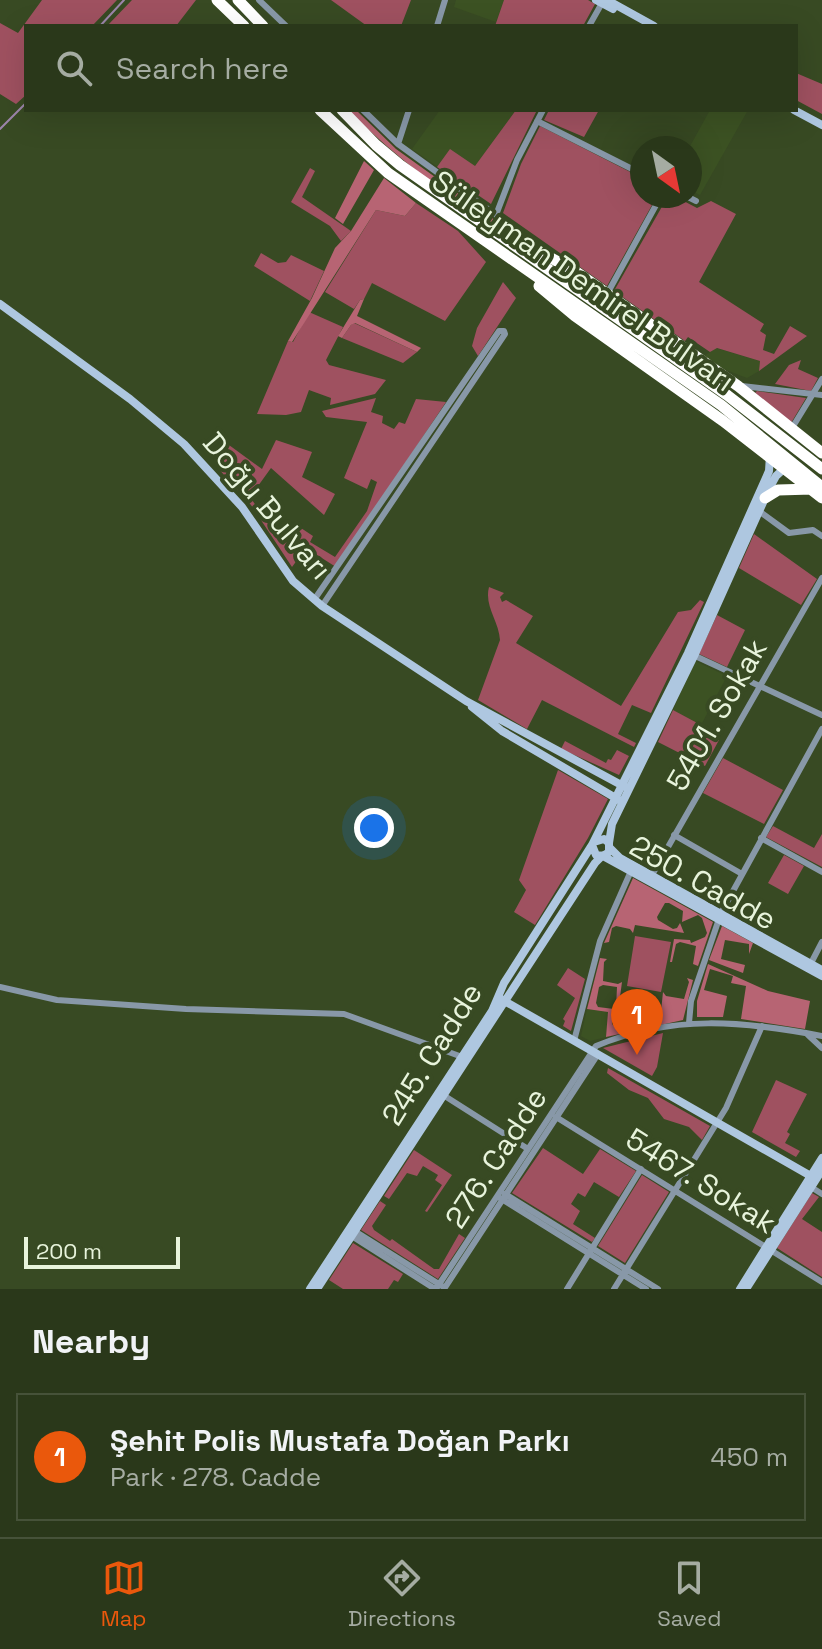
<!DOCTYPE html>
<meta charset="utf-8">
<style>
body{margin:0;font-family:"Space Grotesk",sans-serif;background:#364327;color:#f1f3f6}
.compass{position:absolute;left:630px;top:136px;width:72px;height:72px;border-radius:50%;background:#2a381a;box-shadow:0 8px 32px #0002;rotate:147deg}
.scale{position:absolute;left:24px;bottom:20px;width:156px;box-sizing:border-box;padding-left:8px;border:4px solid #e8f4dc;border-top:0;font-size:22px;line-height:28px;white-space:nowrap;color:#e8f4dc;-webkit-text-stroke:6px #384a23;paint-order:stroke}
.you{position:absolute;left:374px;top:828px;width:28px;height:28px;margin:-20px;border:6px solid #fff;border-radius:50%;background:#1a73e8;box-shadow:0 0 0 12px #1a73e833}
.badge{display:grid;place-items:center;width:52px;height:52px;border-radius:50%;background:#ea580c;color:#fff;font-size:26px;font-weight:700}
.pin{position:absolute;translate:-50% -66px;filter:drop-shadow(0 2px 4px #0008)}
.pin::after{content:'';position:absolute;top:42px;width:28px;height:24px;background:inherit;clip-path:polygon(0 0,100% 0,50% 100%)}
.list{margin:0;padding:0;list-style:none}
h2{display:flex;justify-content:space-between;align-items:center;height:104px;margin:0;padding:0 32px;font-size:34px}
h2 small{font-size:26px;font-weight:400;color:#a5aca2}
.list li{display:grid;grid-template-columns:52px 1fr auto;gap:24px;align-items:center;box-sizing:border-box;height:128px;margin:0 16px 16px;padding:0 16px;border:2px solid #465239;border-radius:0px}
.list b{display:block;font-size:30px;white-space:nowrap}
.list p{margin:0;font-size:26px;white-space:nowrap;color:#a5aca2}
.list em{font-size:26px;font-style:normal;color:#a5aca2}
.icon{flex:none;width:44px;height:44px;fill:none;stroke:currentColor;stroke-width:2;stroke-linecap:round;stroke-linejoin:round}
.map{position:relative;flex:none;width:822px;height:1289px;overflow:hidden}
.search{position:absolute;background:#2a381a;box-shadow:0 8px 32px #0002;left:24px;right:24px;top:24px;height:88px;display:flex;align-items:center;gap:20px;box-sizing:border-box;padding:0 28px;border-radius:0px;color:#a5aca2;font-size:30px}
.sheet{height:248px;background:#2a381a}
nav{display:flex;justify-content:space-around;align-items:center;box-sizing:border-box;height:112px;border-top:2px solid #465239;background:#2a381a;font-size:22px;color:#a5aca2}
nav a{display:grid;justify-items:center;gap:4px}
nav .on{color:#ea580c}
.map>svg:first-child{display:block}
.built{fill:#3c5223}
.green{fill:#9f5160}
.forest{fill:#b76473}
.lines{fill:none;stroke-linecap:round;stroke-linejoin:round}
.stream{stroke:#9c85ab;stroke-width:2}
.street{stroke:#8898a8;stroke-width:6}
.secondary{stroke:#aec7e0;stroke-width:8}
.highway{stroke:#fff;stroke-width:11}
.labels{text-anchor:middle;stroke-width:8;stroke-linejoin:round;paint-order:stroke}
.street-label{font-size:30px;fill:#e8f4dc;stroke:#384a23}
</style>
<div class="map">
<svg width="822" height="1289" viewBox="0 0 822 1289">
<rect width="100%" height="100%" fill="#384a23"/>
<!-- built -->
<path class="built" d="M456,0H504L496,22L454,7Z
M440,110H516L462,184L412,149Z
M710,110H748L700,195L690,190L689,148Z
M716,348L760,361L759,371L747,378L721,368L704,356Z
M695,661L727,676L701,725L673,710Z
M587,1009L608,1012L606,1037L590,1041L581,1036Z"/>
<!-- green -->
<path class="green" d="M42,0H117L92,26H26V95L16,104L0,94V23L18,33Z
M132,0H196L176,26H107Z
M331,0H411L401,26H367Z
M504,0H588L595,4L583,26H495Z
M796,73L822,84V114L796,100Z
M516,110H537L491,204L437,167L450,149L475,166Z
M549,110H599L584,137L544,120Z
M540,126L642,178V196H657L607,286L503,213L521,164Z
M310,168L315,171L302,197L351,231L341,241L330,226L291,202Z
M668,196H674L697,208L711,201L736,214L699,282L764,324L760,331L766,335L763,350L774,354L790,326L807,336L759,371L760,361L717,348L710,352L688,337L685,341L614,291Z
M416,203L458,231L486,262L445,321L372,283L364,299L360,300L354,309L325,292L376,210L405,216Z
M261,253L278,263L286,262L291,255L324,271L310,301L254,266Z
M503,282L516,298L478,356L472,346L477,328Z
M309,312L343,327L326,360L329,365L386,380L375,394L330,405L331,398L309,390L301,412L286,415L257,414L288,341L293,342Z
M354,323L417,352L403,363L342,338L351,325Z
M801,360L798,369L818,378L811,391L775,384L789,365Z
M757,391L806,398L791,423L755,393Z
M376,398L371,412L383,416L382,423L394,429L399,422L405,424L416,399L446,402L336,567L306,548L292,567L251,505L217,467L229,445L262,469L276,440L312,452L302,477L335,494L324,515L271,468L250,497L283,545L298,526L313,536L310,542L335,557L367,511L377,482L371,479L367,489L344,478L367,422L326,417L322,411Z
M754,534L817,579L801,605L739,568Z
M489,587L504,593L500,597L502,602L506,600L533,616L516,643L621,706L678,612L691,610L700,600L704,602L651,713L632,705L618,734L636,743L634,747L542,700L527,729L478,700L500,640C499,621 484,606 489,587Z
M717,615L745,630L727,667L699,654Z
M673,710L701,725L699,730L719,740L705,766L658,742Z
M565,741L606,763L608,759L611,760L617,750L629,756L619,775L561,749Z
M723,758L783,790L764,824L703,793Z
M558,770L608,799L588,838L535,925L514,912L526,890L519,880Z
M773,826L814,848L822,834V867L766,837Z
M784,855L804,866L788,894L768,883Z
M635,936L671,942L661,992L627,986Z
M568,968L585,979L571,1031L563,1026L565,1021L563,1019L575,998L557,985Z
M663,1033L657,1067L652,1076L603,1048Z
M608,1068L710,1126L702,1140L689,1127L664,1119L648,1098L629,1090L607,1073Z
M776,1080L807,1094L787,1132L790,1134L785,1143L800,1151L796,1157L752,1132Z
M543,1148L583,1174L600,1149L636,1171L619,1197L594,1182L585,1197L578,1193L571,1204L580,1211L573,1224L595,1238L592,1242L512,1193Z
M414,1150L452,1175L427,1212L425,1211L442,1185L435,1180L438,1175L423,1166L417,1176L407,1173L389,1199L384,1196Z
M642,1175L669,1192L625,1263L598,1246Z
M812,1193L819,1197L802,1219L822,1232V1277L777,1248Z
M380,1201L386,1205L372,1226L374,1230L390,1241L392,1239L434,1269H439L459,1234L465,1238L438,1279L361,1230Z
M353,1243L403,1274L398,1282L394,1280L388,1289H343L329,1280Z"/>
<!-- forest -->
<path class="forest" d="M348,110H356L396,149L544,255C473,216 405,167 348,110Z
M364,161L374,170L343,224L335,218Z
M384,178L416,203L405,216L376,210L292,342L288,341L312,298L335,248L351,231Z
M364,299L357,316L421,348L417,352L355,323L351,325L342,338L338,336L360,300Z
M633,878L713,922L698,966L693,964L696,946L680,942L676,944L672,962H670L674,939L690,940L691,943L705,937L707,933L702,918L698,915L682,922L683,911L669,903H665L657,917L658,920L673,929L677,928L680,923L684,933L635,925L633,933L630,929L616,926L612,928L609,942L604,943Z
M722,926L753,943L749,954V944L725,940L721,959L745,965L743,973L709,960Z
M600,958L607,959L604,962L603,981L618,984L622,982L620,997L631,999V1004L640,1005L639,1012L635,1011L634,1008H616L617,987L603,985L599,987L596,1003L598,1007L614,1009L612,1024L615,1027H635L637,1018L640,1021H660L663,992L666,996L684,999L689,982L687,978L693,980L683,1020L606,1037L608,1012L587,1009Z
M708,964L768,991L810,1001L805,1029L741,1019L746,986L731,983L733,976L710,969L704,990L727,996L723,1017H697V1001Z"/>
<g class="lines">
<!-- stream -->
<path class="stream" d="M100,26L124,0
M0,129L26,103"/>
<!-- street -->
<path class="street" d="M259,0L286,26
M437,26L445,0
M589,26L602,3
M363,110L398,144L496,215L517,160L543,110
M537,121L642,174
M398,144L409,110
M686,196L696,201
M607,294L661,196
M742,386L822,395
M792,428L822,379
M759,511L789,533L813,530L822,536
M314,600L499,331H504L505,334L322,606
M691,654L822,715
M674,835L742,874
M761,838L822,872
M652,875L822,578
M809,967L822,942
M0,987L57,1000L186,1009L344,1014L465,1058
M689,1023L691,1001L721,913L822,729
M807,1034L822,1048
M574,1041L600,941L631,871
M440,1093L528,1149
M556,1117L822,1282
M811,1187L822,1194
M505,1194L658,1289
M500,1198L646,1289
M353,1230L442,1286
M350,1235L435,1289
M436,1289L596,1046C673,1014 743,1021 822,1036
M444,1289L598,1054
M567,1289L641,1169
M614,1289L726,1108L762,1026"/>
<!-- secondary -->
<path class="secondary" d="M596,0L613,9
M607,0L654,26
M794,110L822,125
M0,304L130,399L184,444L242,507L293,581L322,606L466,701L625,787
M472,707L502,731L619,800
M594,842L604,839L609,843V852L603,856L596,855L592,845L688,653L769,471L770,455
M609,843L612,824L694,656L770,487L776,476L788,465
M610,848L620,858L822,970
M603,856L822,976
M501,999L816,1179
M310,1289L492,1011L504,983L592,845
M317,1289L595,863L602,856
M740,1289L822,1158
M746,1289L822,1170"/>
<!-- highway -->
<path class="highway" d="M217,0L244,26
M238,0L263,26
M320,110L388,173L721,405L822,487
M342,110L376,145L400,165L727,395L822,469
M514,238L575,271L738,386L822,453
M539,286L575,316L723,421L822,498
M765,498L778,490L812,489"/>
</g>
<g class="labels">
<!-- street labels -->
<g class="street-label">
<text transform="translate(583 281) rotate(35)" y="10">Süleyman Demirel Bulvarı</text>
<text transform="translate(267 506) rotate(50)" y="10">Doğu Bulvarı</text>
<text transform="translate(717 715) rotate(-60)" y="10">5401. Sokak</text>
<text transform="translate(703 883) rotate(29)" y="10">250. Cadde</text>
<text transform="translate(432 1054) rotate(-58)" y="10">245. Cadde</text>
<text transform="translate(496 1158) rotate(-57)" y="10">276. Cadde</text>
<text transform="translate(701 1181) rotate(32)" y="10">5467. Sokak</text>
</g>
</g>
</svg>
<svg class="compass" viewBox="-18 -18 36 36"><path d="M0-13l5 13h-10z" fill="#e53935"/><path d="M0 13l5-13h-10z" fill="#a5aca2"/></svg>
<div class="scale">200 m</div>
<div class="you"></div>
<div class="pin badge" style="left:637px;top:1055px">1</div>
<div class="search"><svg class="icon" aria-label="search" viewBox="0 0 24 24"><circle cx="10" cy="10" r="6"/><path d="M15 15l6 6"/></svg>Search here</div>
</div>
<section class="sheet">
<h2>Nearby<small></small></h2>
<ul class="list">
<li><span class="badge">1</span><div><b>Şehit Polis Mustafa Doğan Parkı</b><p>Park · 278. Cadde</p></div><em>450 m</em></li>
</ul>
</section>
<nav>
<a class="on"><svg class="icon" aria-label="map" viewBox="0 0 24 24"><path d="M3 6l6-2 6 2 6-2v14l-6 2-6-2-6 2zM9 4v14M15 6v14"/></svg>Map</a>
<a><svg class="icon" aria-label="directions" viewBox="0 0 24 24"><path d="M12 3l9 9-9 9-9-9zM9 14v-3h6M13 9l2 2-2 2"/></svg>Directions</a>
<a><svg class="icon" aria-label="saved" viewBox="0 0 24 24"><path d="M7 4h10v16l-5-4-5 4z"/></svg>Saved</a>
</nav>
